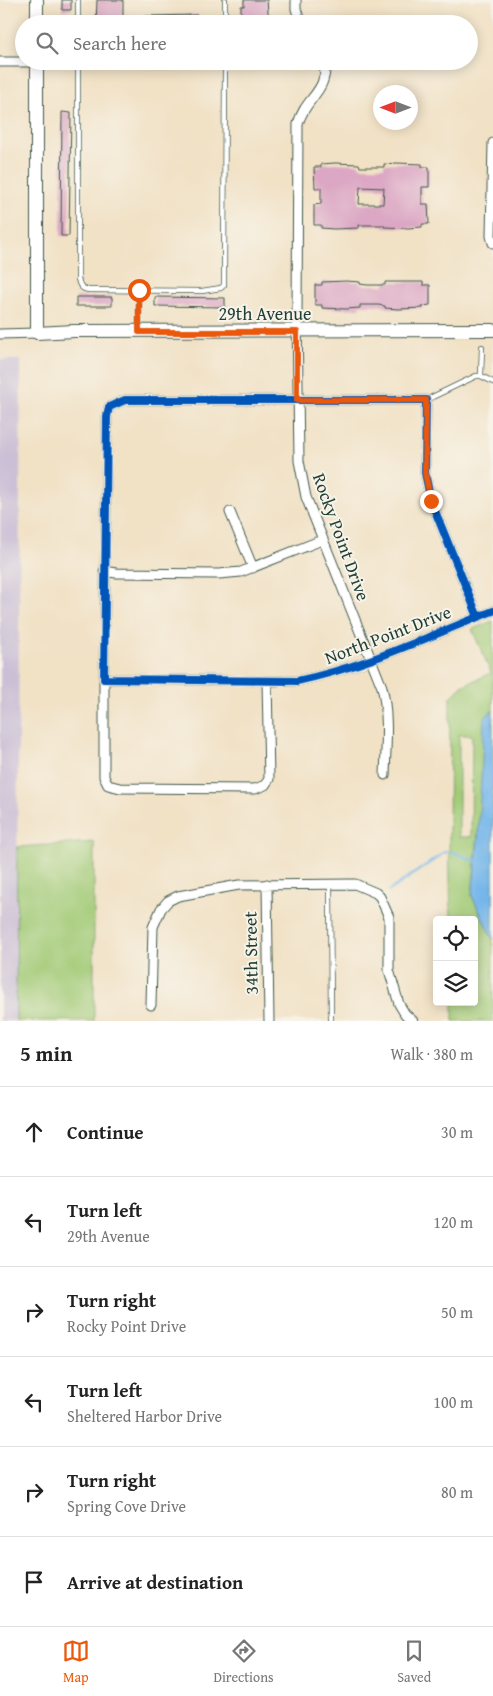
<!DOCTYPE html>
<meta charset="utf-8">
<style>
body{margin:0;font-family:"Gentium Book Plus",serif;background:#f2f2f2;color:#222}
.controls{position:absolute;right:15px;bottom:15px;display:grid;overflow:hidden;border-radius:5px;box-shadow:0 2px 12px #0003}
.controls button{width:45px;height:45px;display:grid;place-items:center;padding:0;border:0;border-bottom:1px solid #e0e0e0;background:#fff;color:#222;font:25px sans-serif}
.compass{position:absolute;left:373px;top:85px;width:45px;height:45px;border-radius:50%;background:#fff;box-shadow:0 2px 12px #0003;rotate:270deg}
.stop{position:absolute;width:15px;height:15px;margin:-11px;border:4px solid #ea580c;border-radius:50%;background:#fff}
.stop.end{background:#ea580c;border-color:#fff;box-shadow:0 1px 5px #0008}
.list{margin:0;padding:0;list-style:none}
h2{display:flex;justify-content:space-between;align-items:center;height:65px;margin:0;padding:0 20px;font-size:21px}
h2 small{font-size:16px;font-weight:400;color:#767676}
.list li{display:grid;grid-template-columns:32px 1fr auto;gap:15px;align-items:center;box-sizing:border-box;height:90px;padding:0 20px;border-top:1px solid #e0e0e0}
.list b{display:block;font-size:19px;white-space:nowrap}
.list p{margin:0;font-size:16px;white-space:nowrap;color:#767676}
.list em{font-size:16px;font-style:normal;color:#767676}
.icon{flex:none;width:28px;height:28px;fill:none;stroke:currentColor;stroke-width:2;stroke-linecap:round;stroke-linejoin:round}
.map{position:relative;flex:none;width:493px;height:1021px;overflow:hidden}
.search{position:absolute;background:#fff;box-shadow:0 2px 12px #0003;left:15px;right:15px;top:15px;height:55px;display:flex;align-items:center;gap:12px;box-sizing:border-box;padding:0 18px;border-radius:28px;color:#767676;font-size:19px}
.sheet{height:605px;background:#fff}
nav{display:flex;justify-content:space-around;align-items:center;box-sizing:border-box;height:70px;border-top:1px solid #e0e0e0;background:#fff;font-size:14px;color:#767676}
nav a{display:grid;justify-items:center;gap:2px}
nav .on{color:#ea580c}
.map>svg:first-child{display:block}
.industrial{fill:#cabfd6}
.green{fill:#a1ca76;stroke:#608455;fill-rule:evenodd}
.water{fill:#75b6ea;stroke:#4a7a8f}
.lines{fill:none;stroke-linecap:round;stroke-linejoin:round}
.stream{stroke:#75b6ea;stroke-width:2.5}
.building{fill:#dca7c4;fill-rule:evenodd}
.lane-casing{stroke:#3e564a;stroke-width:6}
.street-casing{stroke:#3e564a;stroke-width:11}
.secondary-casing{stroke:#3e564a;stroke-width:14}
.lane{stroke:#fff;stroke-width:4.5}
.street{stroke:#fff;stroke-width:9}
.secondary{stroke:#fff;stroke-width:12}
.cycleway-casing{stroke:#f7f3e8;stroke-width:11}
.cycleway{stroke:#0057b8;stroke-width:8}
.route{stroke:#ea580c;stroke-width:6}
.labels{text-anchor:middle;stroke-width:4;stroke-linejoin:round;paint-order:stroke}
.street-label{font-size:18px;fill:#1f3d34;stroke:#f7f3e8}
</style>
<div class="map">
<svg width="493" height="1021" viewBox="0 0 493 1021">
<rect width="100%" height="100%" fill="#f7f3e8"/>
<filter id="ink" filterUnits="userSpaceOnUse"><feTurbulence type="fractalNoise" baseFrequency=".02" numOctaves="2"/><feDisplacementMap in="SourceGraphic" scale="10" xChannelSelector="R" yChannelSelector="G"/><feConvolveMatrix kernelMatrix="1 2 1 2 8 2 1 2 1" color-interpolation-filters="sRGB"/></filter>
<filter id="wash" filterUnits="userSpaceOnUse"><feTurbulence type="fractalNoise" baseFrequency=".0096" numOctaves="4" result="noise"/><feDisplacementMap in="SourceGraphic" scale="20" xChannelSelector="R" yChannelSelector="G"/><feGaussianBlur stdDeviation="1.12" result="paint"/><feColorMatrix in="noise" values="0 0 0 0 0 0 0 0 0 0 0 0 0 0 0 0 0 1.4 0 .05"/><feComposite in="paint" operator="in"/></filter>
<g filter="url(#wash)">
<rect width="100%" height="100%" fill="#f1e1c5"/>
<!-- industrial -->
<path class="industrial" d="M0,360H21L16,1021H0Z"/>
<!-- green -->
<path class="green" d="M493,621V711L490,712L472,896L493,940V1021H453V1002H474V920H451L449,840L450,698L462,686L491,673L472,629ZM459,735H472L471,837H459Z
M94,842V1021H16L17,847Z"/>
<!-- water -->
<path class="water" d="M493,711V940L472,896L478,840L484,719L490,712Z"/>
<g class="lines">
<!-- stream -->
<path class="stream" d="M389,891L445,852H452L476,861"/>
</g>
<g id="blocks">
<!-- building -->
<path class="building" d="M62,0H71V10H62Z
M97,0H123V24H96Z
M244,0H267L269,24H241V6H244Z
M198,15V24H146L145,16Z
M62,112L71,113L69,236H61Z
M335,163L359,164L360,167H384V164L397,163L422,164V167H429V187H422V204H428L429,224H422V227L408,228L384,227V225H359V228L334,229L321,228V225H314V205L321,204V188H315L314,167H321V164ZM360,187L384,188L383,204H359Z
M346,281L360,282V284L367,285H385V282H423V285H430V305L423,306V308L398,309L385,308V306L378,305H360V308L346,309L322,308V305H315V285H322V282Z
M76,297H112V306H76Z
M155,297L225,298V307L155,306Z"/>
</g>
</g>
<g filter="url(#ink)">
<use href="#blocks" fill-opacity="0" stroke="#3e564a" stroke-width="1"/>
<g class="lines">
<!-- lane casing -->
<g class="lane-casing">
<path id="lane" d="M78,24V0
M225,24V0
M78,61V278C79,285 81,289 89,290L202,291L221,288L224,285V281L225,61
M38,62L225,63L238,61
M139,290V330
M481,376L482,347
M426,400L476,376H481L493,382
M330,885L331,1021"/>
</g>
<!-- street casing -->
<g class="street-casing">
<path id="street" d="M296,0V9L301,24
M325,61C328,93 305,97 298,124L297,316L299,461L306,497L382,687C389,716 386,746 385,775
M0,62H37
M493,143L491,236L493,243
M0,334L37,333
M230,512L253,568
M104,571L116,573L219,574L241,572L322,540
M478,617L431,501L425,473L426,400H125L109,407L107,417L104,679L297,681C365,667 429,636 493,611
M104,679V777L108,785L120,788L255,789L265,785L269,779L267,681
M267,884L269,1021
M151,1005L153,927L161,909L168,901L178,896L239,885L355,884L376,893L380,897L389,917V970L399,1004L405,1014L413,1021"/>
</g>
<!-- secondary casing -->
<g class="secondary-casing">
<path id="secondary" d="M37,24V0
M37,61V333L74,331L493,330"/>
</g>
<!-- lane -->
<use href="#lane" class="lane"/>
<!-- street -->
<use href="#street" class="street"/>
<!-- secondary -->
<use href="#secondary" class="secondary"/>
<!-- cycleway casing -->
<g class="cycleway-casing">
<path id="cycleway" d="M478,617L431,501L425,473L426,400H125L109,407L107,417L104,679L297,681C365,667 429,636 493,611"/>
</g>
<!-- cycleway -->
<use href="#cycleway" class="cycleway"/>
</g>
</g>
<g class="lines" filter="url(#ink)">
<!-- route -->
<path class="route" d="M139,290V332H297V400H426L425,473L431,501"/>
</g>
<g class="labels">
<!-- street labels -->
<g class="street-label">
<text x="265" y="320">29th Avenue</text>
<text transform="translate(341 537) rotate(70)" y="6">Rocky Point Drive</text>
<text transform="translate(388 635) rotate(-21)" y="6">North Point Drive</text>
<text transform="translate(251 953) rotate(-91)" y="6">34th Street</text>
</g>
</g>
</svg>
<div class="controls">
<button><svg class="icon" aria-label="locate" viewBox="0 0 24 24"><circle cx="12" cy="12" r="6"/><path d="M12 2v4M12 18v4M2 12h4M18 12h4"/></svg></button>
<button><svg class="icon" aria-label="layers" viewBox="0 0 24 24"><path d="M12 4l9 5-9 5-9-5zM3 14l9 5 9-5"/></svg></button>
</div>
<svg class="compass" viewBox="-18 -18 36 36"><path d="M0-13l5 13h-10z" fill="#e53935"/><path d="M0 13l5-13h-10z" fill="#767676"/></svg>
<div class="stop" style="left:139px;top:290px"></div>
<div class="stop end" style="left:431px;top:501px"></div>
<div class="search"><svg class="icon" aria-label="search" viewBox="0 0 24 24"><circle cx="10" cy="10" r="6"/><path d="M15 15l6 6"/></svg>Search here</div>
</div>
<section class="sheet">
<h2>5 min<small>Walk · 380 m</small></h2>
<ul class="list">
<li><svg class="icon" aria-label="ahead" viewBox="0 0 24 24"><path d="M12 20V5M6 11l6-6 6 6"/></svg><div><b>Continue</b></div><em>30 m</em></li>
<li><svg class="icon" aria-label="left" viewBox="0 0 24 24"><path d="M17 20v-9H6M10 6l-5 5 5 5"/></svg><div><b>Turn left</b><p>29th Avenue</p></div><em>120 m</em></li>
<li><svg class="icon" aria-label="right" viewBox="0 0 24 24"><path d="M7 20v-9h11M14 6l5 5-5 5"/></svg><div><b>Turn right</b><p>Rocky Point Drive</p></div><em>50 m</em></li>
<li><svg class="icon" aria-label="left" viewBox="0 0 24 24"><path d="M17 20v-9H6M10 6l-5 5 5 5"/></svg><div><b>Turn left</b><p>Sheltered Harbor Drive</p></div><em>100 m</em></li>
<li><svg class="icon" aria-label="right" viewBox="0 0 24 24"><path d="M7 20v-9h11M14 6l5 5-5 5"/></svg><div><b>Turn right</b><p>Spring Cove Drive</p></div><em>80 m</em></li>
<li><svg class="icon" aria-label="arrive" viewBox="0 0 24 24"><path d="M6 21V4h12l-3 4 3 4H6"/></svg><div><b>Arrive at destination</b></div></li>
</ul>
</section>
<nav>
<a class="on"><svg class="icon" aria-label="map" viewBox="0 0 24 24"><path d="M3 6l6-2 6 2 6-2v14l-6 2-6-2-6 2zM9 4v14M15 6v14"/></svg>Map</a>
<a><svg class="icon" aria-label="directions" viewBox="0 0 24 24"><path d="M12 3l9 9-9 9-9-9zM9 14v-3h6M13 9l2 2-2 2"/></svg>Directions</a>
<a><svg class="icon" aria-label="saved" viewBox="0 0 24 24"><path d="M7 4h10v16l-5-4-5 4z"/></svg>Saved</a>
</nav>
